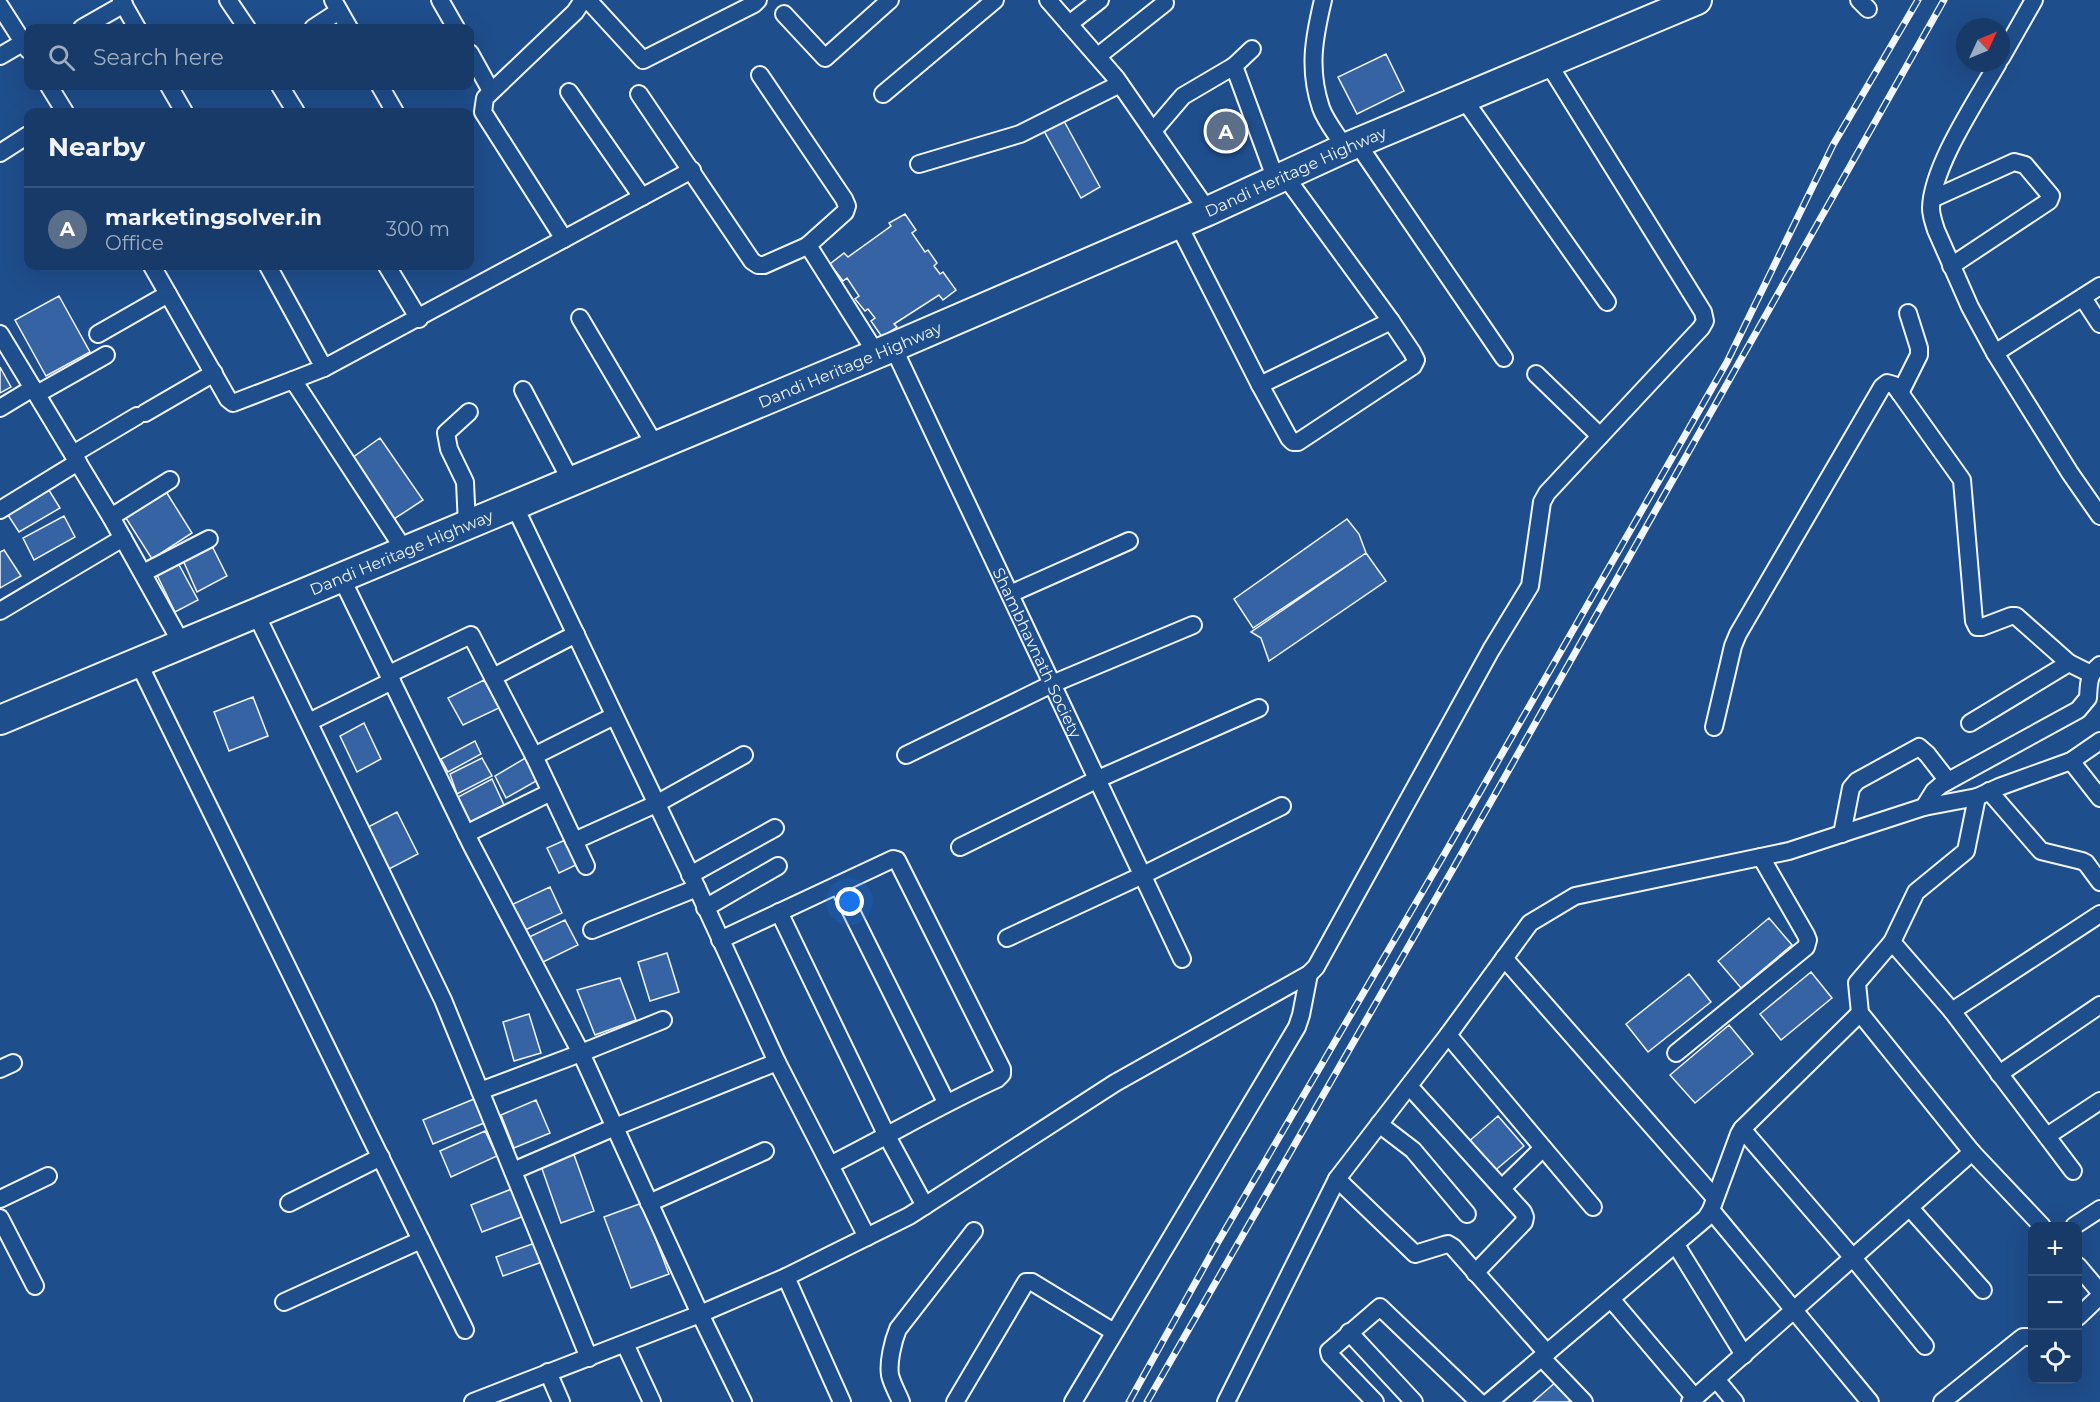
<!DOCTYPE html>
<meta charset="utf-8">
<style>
body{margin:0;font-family:Montserrat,sans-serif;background:#244571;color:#f1f3f6}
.controls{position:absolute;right:18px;bottom:18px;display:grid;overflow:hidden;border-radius:12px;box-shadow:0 6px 24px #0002}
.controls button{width:54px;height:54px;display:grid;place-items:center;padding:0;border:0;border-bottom:2px solid #36547d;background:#173a69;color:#f1f3f6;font:30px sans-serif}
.compass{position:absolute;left:1956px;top:18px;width:54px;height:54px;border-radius:50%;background:#173a69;box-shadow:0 6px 24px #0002;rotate:46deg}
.you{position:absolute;left:850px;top:902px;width:21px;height:21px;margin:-15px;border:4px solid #fff;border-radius:50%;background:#1a73e8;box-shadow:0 0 0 9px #1a73e833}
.badge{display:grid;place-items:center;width:39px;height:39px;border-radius:50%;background:#ffb74d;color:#fff;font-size:20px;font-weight:700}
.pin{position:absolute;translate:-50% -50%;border:3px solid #fff;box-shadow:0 2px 6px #0006}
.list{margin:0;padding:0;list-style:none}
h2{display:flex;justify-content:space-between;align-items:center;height:78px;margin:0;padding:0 24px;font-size:26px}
h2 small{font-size:20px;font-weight:400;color:#9eadc0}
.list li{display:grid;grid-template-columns:39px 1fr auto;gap:18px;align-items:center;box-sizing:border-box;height:84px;padding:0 24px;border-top:2px solid #36547d}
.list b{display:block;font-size:22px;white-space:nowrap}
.list p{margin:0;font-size:20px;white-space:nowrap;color:#9eadc0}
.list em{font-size:20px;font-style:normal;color:#9eadc0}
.icon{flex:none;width:33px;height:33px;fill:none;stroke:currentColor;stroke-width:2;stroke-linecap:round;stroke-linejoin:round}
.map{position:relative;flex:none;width:2100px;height:1402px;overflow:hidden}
.search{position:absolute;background:#173a69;box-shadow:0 6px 24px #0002;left:24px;top:24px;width:450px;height:66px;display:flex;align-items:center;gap:15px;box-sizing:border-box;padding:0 21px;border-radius:12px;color:#9eadc0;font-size:22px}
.panel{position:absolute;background:#173a69;box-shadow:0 6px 24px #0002;left:24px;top:108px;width:450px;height:162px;border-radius:12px}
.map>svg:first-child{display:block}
.building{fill:#3563a3;stroke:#f2f6ff;stroke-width:1.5}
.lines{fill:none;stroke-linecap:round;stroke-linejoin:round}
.minor-casing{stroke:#f2f6ff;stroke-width:20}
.trunk-casing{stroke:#f2f6ff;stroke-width:32}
.minor{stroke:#1f4e8c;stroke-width:16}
.trunk{stroke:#1f4e8c;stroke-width:28}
.rail-casing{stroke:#f2f6ff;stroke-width:7}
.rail{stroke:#1f4e8c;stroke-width:4.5;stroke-dasharray:14;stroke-linecap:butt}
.labels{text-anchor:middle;stroke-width:4.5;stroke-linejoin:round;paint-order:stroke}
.street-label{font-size:16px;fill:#f2f6ff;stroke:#1f4e8c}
</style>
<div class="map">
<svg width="2100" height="1402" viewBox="0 0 2100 1402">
<rect width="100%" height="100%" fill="#1f4e8c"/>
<!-- building -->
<path class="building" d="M1386,54L1404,91L1357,114L1338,77Z
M1064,121L1100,187L1081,198L1044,131Z
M905,214L916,230L912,233L925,252L928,250L937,263L934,266L940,274L943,272L956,290L943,300L939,295L894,324L897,327L882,337L871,321L875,318L868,309L865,311L855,299L859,296L847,278L843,281L830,264L844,253L848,257L891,226L889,223Z
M59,296L90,352L46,376L15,320Z
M0,367L11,387L0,393Z
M380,438L423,500L394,519L352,458Z
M47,487L60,508L19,532L6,512Z
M165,490L192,533L152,559L124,515Z
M64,516L75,537L34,560L23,538Z
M1347,519L1359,534L1366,553L1253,628L1234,599Z
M210,542L227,576L197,592L182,558Z
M4,550L21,576L0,588V552Z
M1366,553L1386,581L1269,661L1261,638L1251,632Z
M177,561L198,600L175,612L156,573Z
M484,680L499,708L463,725L448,698Z
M253,697L268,736L229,751L214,712Z
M364,723L381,759L357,772L340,736Z
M475,741L481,754L448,772L441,759Z
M527,757L538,780L506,798L495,776Z
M482,758L492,776L457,794L450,774Z
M492,779L504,805L470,822L458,797Z
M397,812L418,854L389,869L368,827Z
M565,840L576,865L559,873L547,848Z
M550,887L562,913L523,931L511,905Z
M1769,918L1792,945L1741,988L1718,961Z
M565,920L578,945L539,964L527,938Z
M667,953L679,992L650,1001L638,962Z
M1811,972L1832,998L1781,1040L1760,1014Z
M1689,974L1711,1002L1648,1052L1626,1024Z
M620,978L636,1020L595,1035L577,990Z
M529,1014L541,1053L514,1061L503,1022Z
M1729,1025L1753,1054L1695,1103L1670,1075Z
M474,1099L484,1123L433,1144L423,1120Z
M536,1100L550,1133L514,1148L501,1115Z
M1498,1116L1524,1146L1492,1173L1467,1143Z
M485,1131L497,1156L451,1177L440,1151Z
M573,1152L594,1211L561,1223L540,1163Z
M514,1188L524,1216L482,1232L471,1205Z
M642,1203L669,1274L631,1288L604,1217Z
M535,1243L542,1262L503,1276L496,1257Z
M1557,1381L1573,1399L1568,1402H1533Z"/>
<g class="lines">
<!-- minor casing -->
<g class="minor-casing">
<g id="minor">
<path d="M121,0L137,28"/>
<path d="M228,0L247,28"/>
<path d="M333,0L349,28"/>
<path d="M440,0L456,28"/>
<path d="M588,0L643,60L754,4L758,0"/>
<path d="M1048,0L1116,78L1208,211"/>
<path d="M1323,0C1314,38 1308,69 1321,108C1326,122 1338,136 1345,148"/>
<path d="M1859,0L1868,9"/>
<path d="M0,6L28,50"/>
<path d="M784,14L825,58L890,0"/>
<path d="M1069,24L1100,0"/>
<path d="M82,28L124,4"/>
<path d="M313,28L339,11"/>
<path d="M470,53L491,91"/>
<path d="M0,56L24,42"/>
<path d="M1098,56L1165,3"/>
<path d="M2001,58L2034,0"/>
<path d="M1998,63C1977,100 1932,166 1931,208C1931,216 1934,223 1936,230L1970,307L1995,353L2070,473L2100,516"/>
<path d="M1234,66L1276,180"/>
<path d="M760,75L844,199L847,206L845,212L807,246"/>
<path d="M49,86L65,112"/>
<path d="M169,86L184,112"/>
<path d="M280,86L296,112"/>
<path d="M380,86L395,112"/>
<path d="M569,92L642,197"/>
<path d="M639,94L752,261L758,265H764L807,246L811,250L876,353"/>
<path d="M883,94L995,0"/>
<path d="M1463,98L1607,302"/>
<path d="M1153,131L1183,96L1234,66L1252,49"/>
<path d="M1357,143L1504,358"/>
<path d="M0,153L28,135"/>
<path d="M919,164L1020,134L1120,84"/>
<path d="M1932,199L2014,162L2025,165L2051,196L2049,201L1951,266"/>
<path d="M1178,224L1260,385L1289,438L1293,442H1298L1413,366L1416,360L1412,352L1391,321L1285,176"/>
<path d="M564,239L483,112L485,98L575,12L583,0"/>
<path d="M152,266L228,399L233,403L293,380"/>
<path d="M268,266L324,368L293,380L405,551"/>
<path d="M387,266L419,319"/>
<path d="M2083,298L2100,324"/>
<path d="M580,318L655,445"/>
<path d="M0,334L111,517L182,644"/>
<path d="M98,334L168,294"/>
<path id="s1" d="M893,347L1182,959"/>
<path d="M1995,353L2100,286"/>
<path d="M324,368L692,170"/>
<path d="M1536,374L1600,436"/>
<path d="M1260,385L1391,321"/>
<path d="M523,390L571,481"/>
<path d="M1900,393L1919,355V348L1908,313"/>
<path d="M37,394L106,355"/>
<path d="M0,408L33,388"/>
<path d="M145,413L214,373"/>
<path d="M73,454L137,416"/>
<path d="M514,505L697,888L777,1062L867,1237"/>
<path d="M0,510L78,462"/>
<path d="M111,517L170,480"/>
<path d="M467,525L465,482L449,449L446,433L469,412"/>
<path d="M143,573L209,539"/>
<path d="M341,577L472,846L581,1053L700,1314L743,1402"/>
<path d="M1010,594L1129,541"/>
<path d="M0,611L123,538"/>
<path d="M255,612L443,1000L589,1358"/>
<path d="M138,662L465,1330"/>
<path d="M389,674L471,635L534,756L586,866"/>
<path d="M493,677L576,634"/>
<path d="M309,722L392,681"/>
<path d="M1970,723L2069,663"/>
<path d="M1714,727L1733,646L1738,634L1882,387L1887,383L1894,385L1900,393L1962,480L1974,621L1977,627H1982L2011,616H2016L2069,663L2091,674"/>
<path d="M906,755L1052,684L1193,625"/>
<path d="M534,756L614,716"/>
<path d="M2071,761L2100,798"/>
<path d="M1989,791L2041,851L2082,861L2086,863L2100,882"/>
<path d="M1977,797L1966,851L1916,892L1892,942L1857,983L1860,1013L1972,1152L2042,1226"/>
<path d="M1924,807L1934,791L1941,785L2078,710L2088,698C2089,683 2088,675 2100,665"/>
<path d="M466,834L551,792"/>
<path d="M1842,834L1851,788L1857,781L1919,747L1927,754L1948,781"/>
<path d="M574,841L656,804L744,755"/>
<path d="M960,847L1098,779L1259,708"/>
<path d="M690,875L775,828"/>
<path d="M838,885L946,1102"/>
<path d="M705,908L778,866"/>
<path d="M779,912L887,1136L925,1206"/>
<path d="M592,930L697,888"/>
<path d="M1007,938L1143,875L1282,806"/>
<path d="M720,940L893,859L897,860L1002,1069V1074L997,1079C940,1105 886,1137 830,1165"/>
<path d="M1892,942L1952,1011L2073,1171"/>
<path d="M1504,958L1715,1198"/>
<path d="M1952,1011L2100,914"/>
<path d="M1448,1035L1593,1207"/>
<path d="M1676,1053L1806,947L1808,940L1806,935L1761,857"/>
<path d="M0,1069L13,1063"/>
<path d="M1999,1074L2100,1005"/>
<path d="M1409,1086L1523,1212L1525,1217L1524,1222L1475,1273"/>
<path d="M480,1091L581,1053L663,1020"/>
<path d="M1379,1124L1413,1150L1467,1214"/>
<path d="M1742,1129L1854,1259L1925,1346"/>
<path d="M2047,1136L2100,1101"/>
<path d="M513,1171L615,1127L777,1062"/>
<path d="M1337,1179L1415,1254L1444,1245L1448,1244L1453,1247L1547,1353"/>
<path d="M1502,1188L1543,1148"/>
<path d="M0,1199L48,1176"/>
<path d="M289,1203L381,1157"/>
<path d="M649,1203L765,1151"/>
<path d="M1910,1208L1983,1290"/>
<path d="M1711,1210L1870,1402"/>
<path d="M0,1218L35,1286"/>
<path d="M2074,1226L2100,1209"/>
<path d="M1676,1245L1744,1355"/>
<path d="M2078,1266L2100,1292"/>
<path d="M786,1277L842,1402"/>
<path d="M1611,1299L1695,1398"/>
<path d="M284,1302L421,1240"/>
<path d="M2078,1317L2100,1296"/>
<path d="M1349,1332L1414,1402"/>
<path d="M625,1344L652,1402"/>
<path d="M1542,1358L1584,1402"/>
<path d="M548,1372L561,1402"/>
<path d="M1716,1379L1735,1402"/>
<path d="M473,1402L700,1314L786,1277L909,1216L1115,1083L1309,974L1316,967L1491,650L1530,586L1542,502L1547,493L1701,328L1705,321L1703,312L1548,63"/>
<path d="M901,1402C898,1394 892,1384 890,1375C888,1362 893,1341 898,1329L974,1231"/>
<path d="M955,1402L1026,1282H1032L1114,1332"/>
<path d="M1073,1402L1297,1027L1301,1015L1309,974"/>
<path d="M1226,1402L1337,1179L1448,1035L1530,923L1575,896L1789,851L1924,807L1977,797L1999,787L2071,761L2100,741"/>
<path d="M1375,1402L1330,1355L1329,1351L1380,1307L1479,1402"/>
<path d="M1489,1402L1706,1218L1711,1210L1739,1134L1742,1129L1860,1013"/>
<path d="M1690,1402L1972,1152"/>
<path d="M1942,1402L2019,1340L2023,1337H2032"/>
</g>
</g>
<!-- trunk casing -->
<g class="trunk-casing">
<g id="trunk">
<path id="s2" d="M0,720L893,347L1208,211L1345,148L1697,0"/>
</g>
</g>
<!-- minor -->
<use href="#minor" class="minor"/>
<!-- trunk -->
<use href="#trunk" class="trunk"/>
<!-- rail casing -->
<g class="rail-casing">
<path id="rail" d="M1129,1402L1218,1242L1441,860L1727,362L1833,145L1918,0
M1147,1402L1454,867L1944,0"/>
</g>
<!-- rail -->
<use href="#rail" class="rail"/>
</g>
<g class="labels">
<!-- street labels -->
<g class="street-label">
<text dy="6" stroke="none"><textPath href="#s2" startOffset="1407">Dandi Heritage Highway</textPath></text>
<text dy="6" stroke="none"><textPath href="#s2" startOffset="921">Dandi Heritage Highway</textPath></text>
<text dy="6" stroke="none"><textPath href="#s2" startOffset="435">Dandi Heritage Highway</textPath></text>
<text dy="6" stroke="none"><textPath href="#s1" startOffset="338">Shambhavnath Society</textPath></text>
</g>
</g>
</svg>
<div class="controls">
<button>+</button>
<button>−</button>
<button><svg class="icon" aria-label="locate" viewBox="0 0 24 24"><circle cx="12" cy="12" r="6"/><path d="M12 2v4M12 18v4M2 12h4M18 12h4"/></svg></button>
</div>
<svg class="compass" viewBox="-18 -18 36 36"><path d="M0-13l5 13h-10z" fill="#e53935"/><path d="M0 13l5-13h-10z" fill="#9eadc0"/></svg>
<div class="you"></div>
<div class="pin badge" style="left:1226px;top:131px;background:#5c6f8a">A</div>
<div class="search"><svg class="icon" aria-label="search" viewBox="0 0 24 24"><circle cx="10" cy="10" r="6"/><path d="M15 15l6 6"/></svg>Search here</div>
<section class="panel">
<h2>Nearby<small></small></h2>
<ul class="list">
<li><span class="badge" style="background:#5c6f8a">A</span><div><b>marketingsolver.in</b><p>Office</p></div><em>300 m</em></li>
</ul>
</section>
</div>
